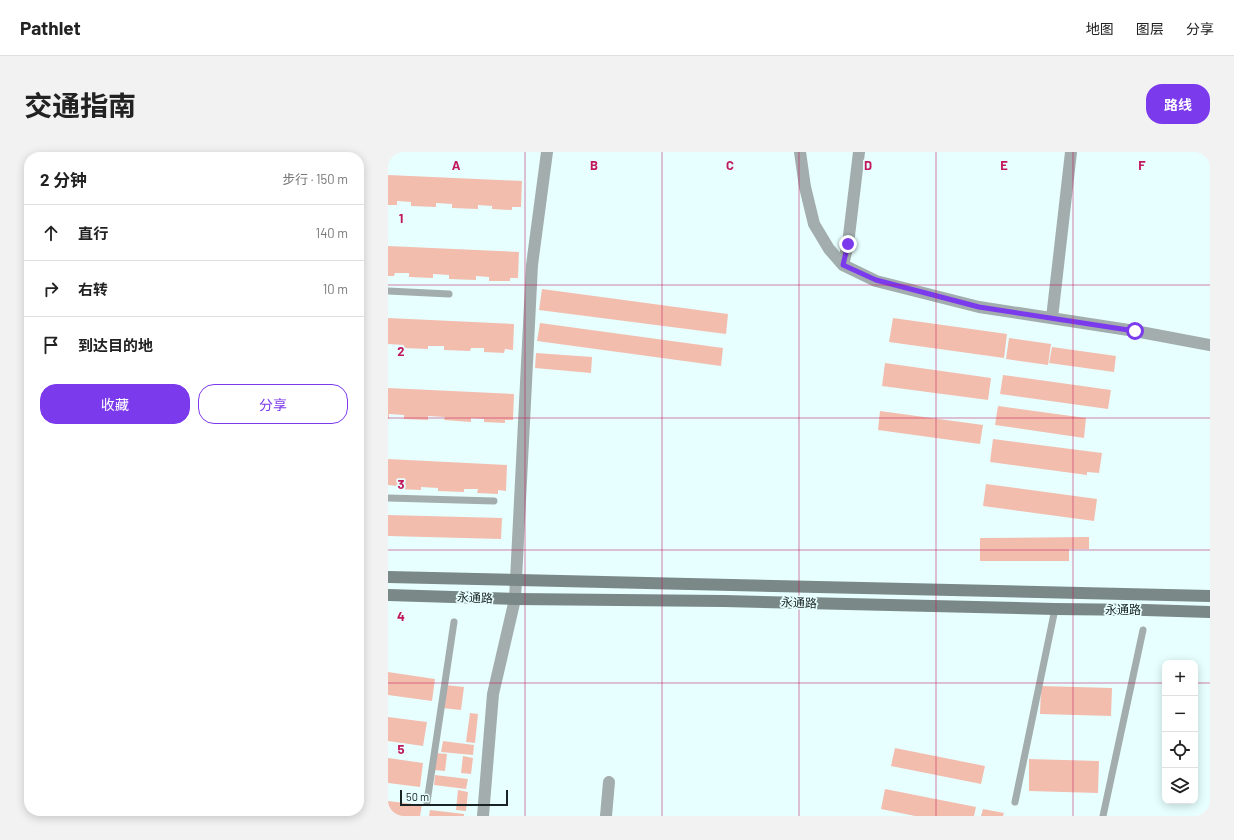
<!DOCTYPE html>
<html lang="zh">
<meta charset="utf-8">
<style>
body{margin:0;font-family:Barlow,"Noto Sans SC",sans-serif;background:#f2f2f2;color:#222}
.controls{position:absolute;right:12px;bottom:12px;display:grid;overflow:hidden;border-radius:8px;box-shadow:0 2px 10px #0003}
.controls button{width:36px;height:36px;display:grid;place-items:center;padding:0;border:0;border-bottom:1px solid #e0e0e0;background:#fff;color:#222;font:20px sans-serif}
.scale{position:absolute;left:12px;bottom:10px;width:108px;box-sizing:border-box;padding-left:4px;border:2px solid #1a2323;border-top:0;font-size:11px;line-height:14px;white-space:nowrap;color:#1a2323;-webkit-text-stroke:3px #e7ffff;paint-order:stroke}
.stop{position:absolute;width:12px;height:12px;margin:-9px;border:3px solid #7c3aed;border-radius:50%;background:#fff}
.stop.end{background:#7c3aed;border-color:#fff;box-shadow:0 1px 4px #0008}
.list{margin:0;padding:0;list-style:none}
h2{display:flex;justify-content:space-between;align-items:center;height:52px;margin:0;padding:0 16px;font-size:17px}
h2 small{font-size:13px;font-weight:400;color:#767676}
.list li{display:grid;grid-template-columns:26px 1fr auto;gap:12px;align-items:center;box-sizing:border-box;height:56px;padding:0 16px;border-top:1px solid #e0e0e0}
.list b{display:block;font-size:15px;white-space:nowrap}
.list em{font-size:13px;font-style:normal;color:#767676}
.actions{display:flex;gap:8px;padding:12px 16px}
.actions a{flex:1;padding:9px 0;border:1px solid #7c3aed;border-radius:16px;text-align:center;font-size:14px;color:#7c3aed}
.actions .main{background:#7c3aed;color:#fff}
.icon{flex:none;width:22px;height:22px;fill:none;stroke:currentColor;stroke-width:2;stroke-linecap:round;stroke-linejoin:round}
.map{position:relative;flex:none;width:822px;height:664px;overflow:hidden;border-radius:16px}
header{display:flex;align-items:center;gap:24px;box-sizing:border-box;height:56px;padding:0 20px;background:#fff;border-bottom:1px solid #e0e0e0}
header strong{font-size:19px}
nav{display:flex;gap:22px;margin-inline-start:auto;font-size:14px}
.intro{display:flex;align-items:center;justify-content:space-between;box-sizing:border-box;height:96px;padding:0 24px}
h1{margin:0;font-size:28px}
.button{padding:10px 18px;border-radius:16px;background:#7c3aed;color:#fff;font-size:14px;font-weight:700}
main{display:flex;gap:24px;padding:0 24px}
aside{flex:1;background:#fff;border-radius:16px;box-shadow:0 2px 10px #0003}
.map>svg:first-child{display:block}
.building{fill:#f3bdae}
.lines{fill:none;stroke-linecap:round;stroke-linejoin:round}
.lane{stroke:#a3adad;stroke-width:7}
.street{stroke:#a3adad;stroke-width:12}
.secondary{stroke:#7a8888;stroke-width:12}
.route{stroke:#7c3aed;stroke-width:5}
.grid{fill:none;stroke:#c2185b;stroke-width:1;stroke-opacity:0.55}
.labels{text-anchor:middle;stroke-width:3.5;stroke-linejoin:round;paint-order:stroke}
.street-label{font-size:12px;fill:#1a2323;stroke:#e7ffff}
.grid-label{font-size:13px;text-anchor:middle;font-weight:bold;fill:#c2185b;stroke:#e7ffff;stroke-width:3.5;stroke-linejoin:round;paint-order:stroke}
</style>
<header>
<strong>Pathlet</strong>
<nav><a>地图</a><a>图层</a><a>分享</a></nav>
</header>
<div class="intro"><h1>交通指南</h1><a class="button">路线</a></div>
<main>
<aside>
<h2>2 分钟<small>步行 · 150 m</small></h2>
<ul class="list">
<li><svg class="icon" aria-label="ahead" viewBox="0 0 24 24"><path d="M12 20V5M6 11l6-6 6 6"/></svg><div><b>直行</b></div><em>140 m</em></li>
<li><svg class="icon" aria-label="right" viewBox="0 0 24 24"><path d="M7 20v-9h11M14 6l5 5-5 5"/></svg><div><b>右转</b></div><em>10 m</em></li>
<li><svg class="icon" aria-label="arrive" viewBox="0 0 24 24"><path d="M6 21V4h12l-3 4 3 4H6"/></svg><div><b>到达目的地</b></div></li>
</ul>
<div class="actions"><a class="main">收藏</a><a>分享</a></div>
</aside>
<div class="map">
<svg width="822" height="664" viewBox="0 0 822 664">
<rect width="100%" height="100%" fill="#e7ffff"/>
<!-- building -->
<path class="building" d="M0,23L134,29L133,55H124V58L104,57V54L90,53V57L64,56V52L48,51V55L23,54V50L9,49V53H0Z
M0,94L131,100L130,126H122V129H101V125L88,124V128L61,127V123L45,122V126L21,125V121H7L6,124H0Z
M154,137L340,162L338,182L151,158Z
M0,166L126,172L125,198L117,197L116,201L96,200V196H83L82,199L56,198V194H40V197L15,196L16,193L0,192Z
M505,166L619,182L616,206L501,190Z
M152,171L335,196L333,214L149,189Z
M621,186L663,192L660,213L618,207Z
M664,195L728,204L726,220L661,211Z
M148,201L204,205L203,221L147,216Z
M497,211L603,226L600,248L494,234Z
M615,223L723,238L720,257L612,242Z
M0,236L126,242L125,268H117V271L96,270V267L83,266V270L56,268L57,265L40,264V268L16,267V263L1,262V267H0Z
M610,254L698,266L696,286L607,273Z
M492,259L595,273L592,292L490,278Z
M605,287L714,301L711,321L699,320V323L602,310Z
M0,307L119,313L118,339L110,338V342L89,341L90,337H76V340L50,339V336L33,335V338L9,337V334L0,333Z
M598,332L709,347L706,369L595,354Z
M0,363L114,366L113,387L0,384Z
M701,385V397H681V409H592V386Z
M0,520L47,527L44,549L0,543Z
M57,533L76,535L73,558L54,556Z
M653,534L724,536L723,564L652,562Z
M82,561L90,562L87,591L78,590Z
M0,565L39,570L35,594L0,589Z
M55,589L86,593L85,603L53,600Z
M507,596L597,614L593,632L503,614Z
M48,601L59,602L57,619L46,618Z
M75,604L85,606L83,622L73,621Z
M0,606L35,611L32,635L0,631Z
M641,607L711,609L710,641L641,639Z
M47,623L80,627L78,637L46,633Z
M497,637L588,655L586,664H527L493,657Z
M70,638L80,640L78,659L68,658Z
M0,649L34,653L32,664H0Z
M595,657L616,661L615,664H593Z
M42,658L76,662V664H41Z"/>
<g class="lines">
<!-- lane -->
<path class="lane" d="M0,139L61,142
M0,346L106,349
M39,650L66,470
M627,650L667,457
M715,664L755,478"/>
<!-- street -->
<path class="street" d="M412,0L417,35L426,72L441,97L455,113L488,129L591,155L747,179L822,193
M455,113L460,92L471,0
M664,166L683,0
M95,664L105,542L127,447L144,113L159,0
M218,664L221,630"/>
<!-- secondary -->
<path class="secondary" d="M0,425L822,444
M0,443L127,447L336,449L667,457L757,458L822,460"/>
</g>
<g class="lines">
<!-- route -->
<path class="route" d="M460,92L455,113L488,128L591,155L747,179"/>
</g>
<!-- grid -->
<path class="grid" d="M137,0V664M274,0V664M411,0V664M548,0V664M685,0V664M0,133H822M0,266H822M0,398H822M0,531H777M807,531H822"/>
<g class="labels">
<!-- street labels -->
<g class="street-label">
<text transform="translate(87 446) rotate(2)" y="4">永通路</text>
<text transform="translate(411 451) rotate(2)" y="4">永通路</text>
<text x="735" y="462">永通路</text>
</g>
</g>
<g class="grid-label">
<text x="68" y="18">A</text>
<text x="206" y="18">B</text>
<text x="342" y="18">C</text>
<text x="480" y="18">D</text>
<text x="616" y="18">E</text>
<text x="754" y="18">F</text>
<text x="13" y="71">1</text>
<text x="13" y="204">2</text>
<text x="13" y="337">3</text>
<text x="13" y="469">4</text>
<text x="13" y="602">5</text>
</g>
</svg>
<div class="controls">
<button>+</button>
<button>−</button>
<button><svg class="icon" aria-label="locate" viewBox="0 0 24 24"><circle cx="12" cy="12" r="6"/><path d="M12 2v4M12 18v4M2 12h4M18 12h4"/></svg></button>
<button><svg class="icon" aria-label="layers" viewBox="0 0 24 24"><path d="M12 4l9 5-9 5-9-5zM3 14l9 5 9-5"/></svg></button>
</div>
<div class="scale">50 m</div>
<div class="stop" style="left:747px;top:179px"></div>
<div class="stop end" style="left:460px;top:92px"></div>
</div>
</main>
